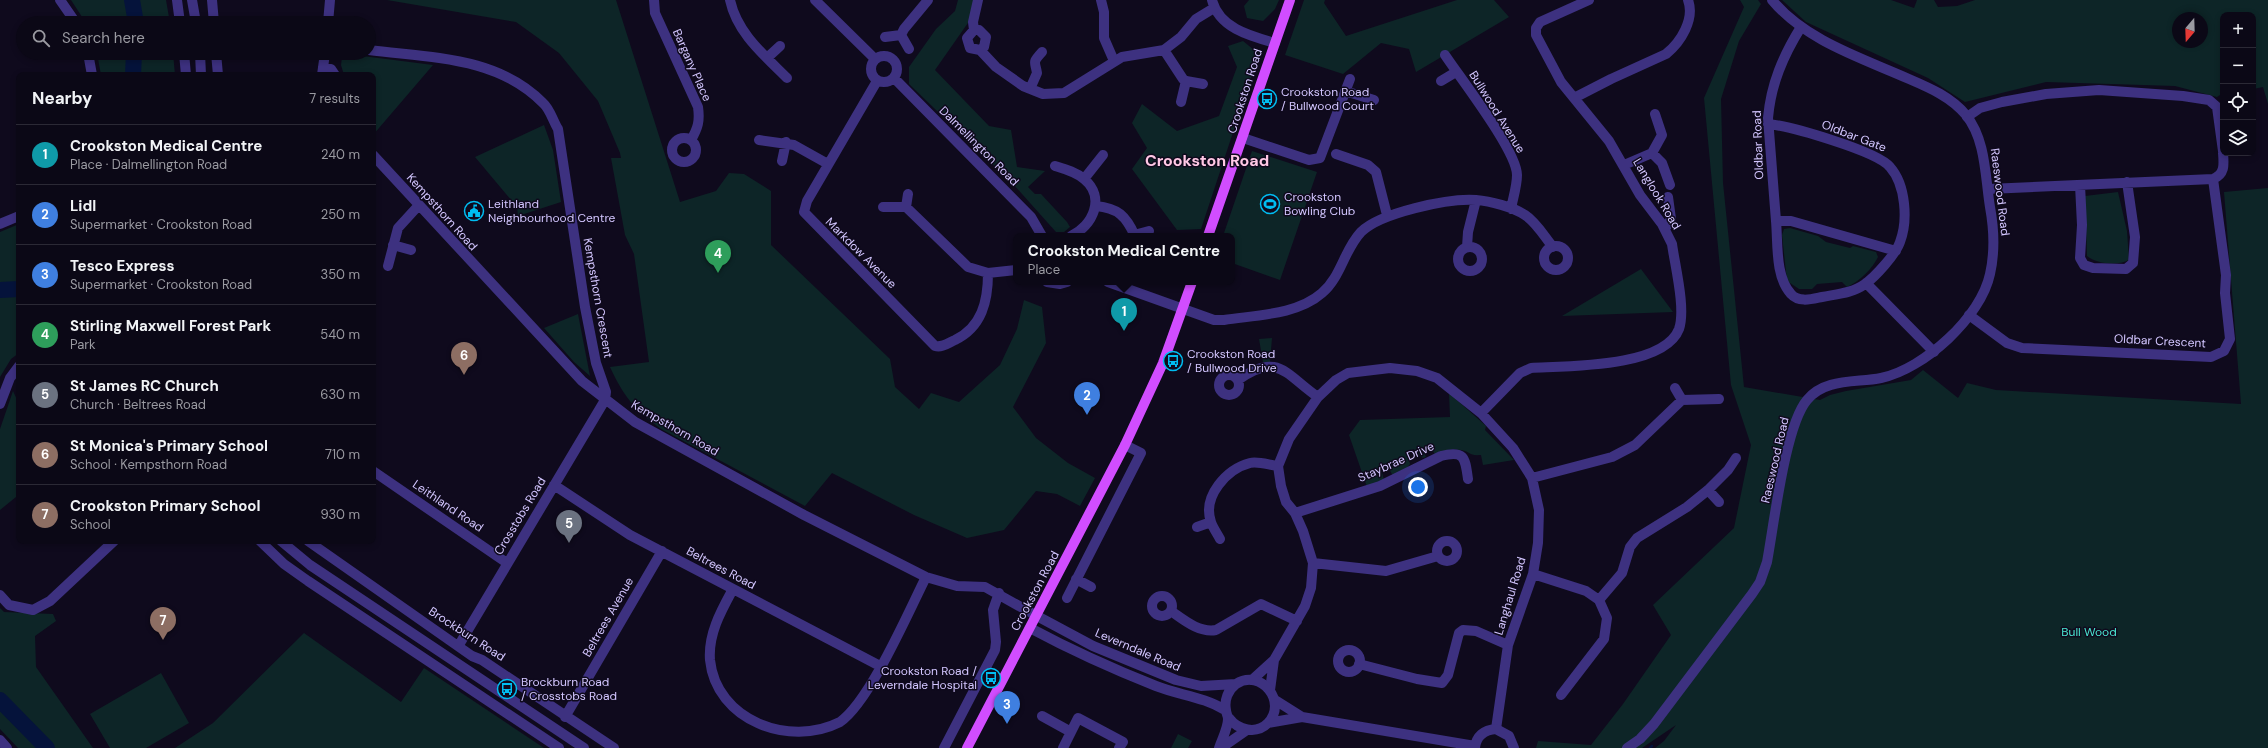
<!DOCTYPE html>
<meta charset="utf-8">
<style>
body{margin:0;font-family:"DM Sans",sans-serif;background:#14111f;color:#f1f3f6}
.controls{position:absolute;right:12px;top:12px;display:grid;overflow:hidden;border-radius:8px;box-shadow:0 2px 6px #0003}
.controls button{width:36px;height:36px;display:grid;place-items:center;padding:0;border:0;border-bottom:1px solid #2b2935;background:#0b0816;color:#f1f3f6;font:20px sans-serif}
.compass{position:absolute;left:2172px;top:12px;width:36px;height:36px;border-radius:50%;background:#0b0816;box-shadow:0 2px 6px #0003;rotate:199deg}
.you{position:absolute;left:1418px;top:487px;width:14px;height:14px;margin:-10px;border:3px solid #fff;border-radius:50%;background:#1a73e8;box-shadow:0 0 0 6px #1a73e833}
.badge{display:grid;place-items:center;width:26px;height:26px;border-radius:50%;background:#00bdf1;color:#fff;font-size:13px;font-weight:700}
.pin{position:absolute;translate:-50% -33px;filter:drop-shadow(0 1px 2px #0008)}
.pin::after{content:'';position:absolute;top:21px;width:14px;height:12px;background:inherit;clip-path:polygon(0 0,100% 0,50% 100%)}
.popup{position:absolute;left:1013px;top:233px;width:222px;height:52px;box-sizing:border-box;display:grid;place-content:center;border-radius:8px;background:#0b0816;filter:drop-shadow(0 1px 3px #0005);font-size:13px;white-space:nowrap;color:#9a9aa1}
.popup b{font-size:15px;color:#f1f3f6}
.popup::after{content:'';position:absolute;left:50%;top:100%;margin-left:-8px;border:8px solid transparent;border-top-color:#0b0816}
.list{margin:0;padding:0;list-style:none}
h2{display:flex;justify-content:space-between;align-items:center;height:52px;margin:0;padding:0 16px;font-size:17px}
h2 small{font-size:13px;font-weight:400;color:#9a9aa1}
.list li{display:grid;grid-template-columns:26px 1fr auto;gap:12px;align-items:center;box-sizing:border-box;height:60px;padding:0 16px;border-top:1px solid #2b2935}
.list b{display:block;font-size:15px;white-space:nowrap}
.list p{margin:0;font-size:13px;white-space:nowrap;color:#9a9aa1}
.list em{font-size:13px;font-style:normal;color:#9a9aa1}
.icon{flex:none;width:22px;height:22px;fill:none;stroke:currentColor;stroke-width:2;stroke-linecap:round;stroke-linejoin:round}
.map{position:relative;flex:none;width:2268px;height:748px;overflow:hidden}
.search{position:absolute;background:#0b0816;box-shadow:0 2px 6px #0003;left:16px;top:16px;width:360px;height:44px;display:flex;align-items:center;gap:10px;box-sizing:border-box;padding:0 14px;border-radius:22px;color:#9a9aa1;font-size:15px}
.panel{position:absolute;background:#0b0816;box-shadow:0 2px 6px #0003;left:16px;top:72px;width:360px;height:472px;border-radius:8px}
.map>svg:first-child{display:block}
.green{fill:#0d2527;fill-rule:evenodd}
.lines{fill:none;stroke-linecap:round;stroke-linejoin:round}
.stream{stroke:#05133b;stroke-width:2.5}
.river{stroke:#05133b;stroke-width:16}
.minor{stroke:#3d3180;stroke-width:10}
.tertiary{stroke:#3d3180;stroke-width:10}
.primary{stroke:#d14dff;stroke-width:10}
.labels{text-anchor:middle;stroke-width:3;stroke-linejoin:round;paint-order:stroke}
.street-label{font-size:12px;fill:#d3c6ff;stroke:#0f0a1d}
.poi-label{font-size:12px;fill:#d3c6ff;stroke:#0f0a1d;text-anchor:start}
.park-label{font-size:12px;fill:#4ae7d2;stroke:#0f0a1d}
.district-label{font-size:16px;font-weight:bold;fill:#ffc8e5;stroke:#0f0a1d}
</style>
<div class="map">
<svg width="2268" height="748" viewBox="0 0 2268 748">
<rect width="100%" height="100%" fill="#0f0a1d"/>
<!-- green -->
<path class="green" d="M71,0H166L170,23H86Z
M387,0H616L680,202L716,191L729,173L744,174L771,191V245L890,359L895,387L919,409L931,393L959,402L1000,365L1017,329L1024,300L1042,307L1046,343L1013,407L1036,438L1068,463L1095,478L1080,506L1057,494L1036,491L1004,530L967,538L914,515L832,473L805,506L661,429C634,409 624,397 610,367L649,362L634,254L625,235L611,158H621L620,153L598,101L559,53L516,22Z
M958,0H975L970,20L935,70L989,126L1011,130L1017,167L1045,171L1028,187L1035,194H1041L1067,222L1070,227L1064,232H1056L1013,184L909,84V67L936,29L955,11Z
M1249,0H1279L1275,9L1263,21L1247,18L1244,6Z
M1304,0H1325L1324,3L1346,36L1457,0H1494L1509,17L1416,72L1409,49L1381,43L1343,74L1285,55Z
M1740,0H1758L1761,4L1739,41L1721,99L1723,183L1744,387L1820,400L1830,395L1846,391L1911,380L1923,370L1958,398L1967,383L1996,390L2241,404L2224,192L2268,188V748H1655L1664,741L1676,725L1642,748H1536L1538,741L1591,745L1623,704L1671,635L1653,605L1734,528L1751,445L1731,385L1704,98L1744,7Z
M1782,0H1891L1914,8L1917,0H1934L1938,7L1957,6L1975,0H2268V104L2263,87L2253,89V15H2223V93L2217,97L2175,86L2046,82L1965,102L1928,78L1806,22ZM2178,18H2202V42H2178Z
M1243,41L1259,54L1201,229L1177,230L1132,169L1147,148L1132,123L1142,104L1177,131L1219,116L1237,67L1228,46Z
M97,53H173L175,75H101Z
M347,54L433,65L373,135V75H344L341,65L342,57Z
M544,125L553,150L561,202L518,216L517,207L475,157Z
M1252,151L1317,172L1280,280L1232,263V236H1223Z
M2118,192L2127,231L2129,260C2117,266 2097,264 2087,256L2085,196Z
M19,224V353L11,359L0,377V232Z
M1790,228L1818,236L1826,242L1850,248L1853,246L1876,252L1878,257C1872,269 1860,281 1847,287L1842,282L1817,284L1812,289H1799L1787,281L1782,235L1784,229Z
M1641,269L1673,312L1562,316Z
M578,314L590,376L574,362L544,328Z
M1272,338L1270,362H1263L1259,339Z
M13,391L19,404V490L16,497L0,510V429Z
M1449,393L1486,426L1485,430L1514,460L1483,465L1481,455C1468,456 1472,452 1461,450C1452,448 1443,452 1435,454L1429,446L1422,448L1426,457L1423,458L1416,454L1414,449L1407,452L1410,464L1407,468L1393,476L1388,467L1381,469L1384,480L1367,487L1349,435L1360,420L1450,417Z
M0,608L4,612L53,614L56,621L35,636L36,667L93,748H18L0,729Z
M304,633L401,702L424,668L544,748H175L213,723Z
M161,673L189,723L146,748H110L90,714Z
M1178,734L1192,741L1188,748H1171Z"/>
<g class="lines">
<!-- stream -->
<path class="stream" d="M1650,748L1652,746"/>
<!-- river -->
<path class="river" d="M132,0L136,23
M133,75L134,53
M0,290L19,289
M0,700L47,748"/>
<!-- minor -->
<path class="minor" d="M60,0L76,23
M212,0L214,23
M654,0L655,13L698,107C700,121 698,128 691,140
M730,0C737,33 764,55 787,78
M815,0L875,59
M1101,0L1104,12V38L1114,61
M1212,0C1219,28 1250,36 1275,43
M328,23L330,0
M1801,27C1783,56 1771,84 1768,118L1776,221H1791L1896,251
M974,30L973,22L978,0
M885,37L901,35
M909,49L901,35L904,29L928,0
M369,50C430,58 497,56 543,103C550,109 553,121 558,129L585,307L596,363L606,392L605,400L459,645
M980,50L984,47L986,37L979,30H974L967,38L970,48L980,50L996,67L1023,86L1043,94L1064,93L1122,57L1164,50L1181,37L1196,19L1214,8
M1164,50L1183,79L1186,81L1203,84
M88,53L92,75
M216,53L218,75
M1445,55C1461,79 1517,151 1517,175C1517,186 1513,198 1511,209
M871 69a13 13 0 1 1 26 0a13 13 0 1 1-26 0Z
M767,58L780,46
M323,67L331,69L335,75
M322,75L325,53
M894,78L1031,217L1042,236
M877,81L807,201L804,212L935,346C942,348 948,343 955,340C982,327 988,301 988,273
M1441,81L1456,72
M1030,89L1037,73C1035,61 1032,63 1042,52
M1345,91L1374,100
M1574,98L1611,79L1666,54C1681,42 1695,19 1688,0
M1181,102L1186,81
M1967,117L1980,108L2002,102L2046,94L2099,90L2183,96L2209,100L2217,107L2223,151
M1768,124C1790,126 1877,151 1890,167C1906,185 1908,221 1900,242C1896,254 1875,277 1865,284C1853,293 1837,294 1822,297C1812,299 1799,303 1791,294C1775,277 1778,243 1776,221
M1243,138L1309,160L1320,158L1350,79
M672 150a12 12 0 1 1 24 0a12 12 0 1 1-24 0Z
M759,140L794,145L828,164
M1652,153L1662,163L1670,185
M1336,154L1368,165L1376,172L1387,215
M373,155L582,381L635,422L804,515L926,577L957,586L985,587L1037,616
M782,161L786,142
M1624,165L1652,153L1662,135L1655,114
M1055,166C1065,169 1076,172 1084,179C1106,197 1093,226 1071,236
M1084,179L1103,155
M2080,185L2082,225L2080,258L2084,265L2093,268L2126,269L2133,263L2135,237L2127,182
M1988,189L2213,179C2225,174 2224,165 2223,153
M1096,206C1118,208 1126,216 1135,236
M883,207H906L968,267L988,273L1016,270
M906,207L908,194
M0,224L19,216
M1665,229L1671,219L1668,197
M1134,235L1149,231
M393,245L411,250
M1544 258a12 12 0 1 1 24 0a12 12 0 1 1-24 0Z
M1458 259a12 12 0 1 1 24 0a12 12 0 1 1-24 0Z
M1467,247L1468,232L1476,200
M388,266L398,228L419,205
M1047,282L1060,284L1067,282
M1108,282L1214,320H1224C1256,315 1297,315 1322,293C1341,277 1344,250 1361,232C1380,213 1448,198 1476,200C1490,201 1513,207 1525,215C1536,222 1544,236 1553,247
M1866,283L1934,352
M1969,315L2007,343L2022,348L2211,357L2224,351L2230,339L2225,293L2226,275L2213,179
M1219 385a10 10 0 1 1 20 0a10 10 0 1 1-20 0Z
M1238,380C1278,351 1286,375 1318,397
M1675,388L1682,400
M0,404L10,378L19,366
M1481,413L1520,373L1531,368C1566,366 1664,368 1679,329C1686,309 1675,266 1672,244L1662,224L1640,195L1609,141L1561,82L1536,35V28L1540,22L1589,0
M373,471L507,563
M1532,478L1612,457L1635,445L1682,400L1719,399
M554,485L630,535L880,666
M1708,490L1719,502
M1295,513L1380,486L1441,456C1465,450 1465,458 1468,479
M1197,527L1211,522
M1220,539C1217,533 1213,528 1211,522C1202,496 1227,469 1250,463C1258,461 1269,465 1278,466
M308,541L472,656L482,660L614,748
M1437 551a10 10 0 1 1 20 0a10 10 0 1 1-20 0Z
M1313,563L1386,571L1438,556
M1533,574L1586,591L1599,600L1607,618L1604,639L1561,695
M1076,579L1091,587
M733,589C721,611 708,634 710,660C716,720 789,748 840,722C870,701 908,613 926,577
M0,595L9,605L33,610L50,601L114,541
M1152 606a10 10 0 1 1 20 0a10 10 0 1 1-20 0Z
M1067,598L1141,453L1125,445
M1599,600L1622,573L1630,547L1637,538L1687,507L1708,490L1728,470L1736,458
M1171,611C1184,620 1199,633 1216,630L1261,604L1297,621
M1338 661a11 11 0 1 1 22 0a11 11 0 1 1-22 0Z
M1359,664L1417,679L1442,683L1448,675L1459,633L1463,630L1476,631L1508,645
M1252,680L1274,660
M1270,690L1274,660L1305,606L1311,588L1313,563L1303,531L1295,513L1286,502L1281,486L1278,466L1289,439L1318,397L1336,380L1348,373L1390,368L1417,371L1437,378L1481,413L1513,448L1532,478L1539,510L1538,543L1533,574L1508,645L1496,729
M1042,716L1071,732
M565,717L662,551
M944,748L995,650L996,642L993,610L999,593
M1063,748L1078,718L1123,742L1119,748"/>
<!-- tertiary -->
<path class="tertiary" d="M177,0L180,23
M192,0L196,23
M184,53L186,75
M200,53L201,75
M260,541L284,564L308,581L559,748
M281,541L310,565L584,748
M1037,616L1093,646L1176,680L1201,686L1236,684
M1030,628C1071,650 1113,669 1156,686C1179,695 1204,697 1225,710
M1275,700L1302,717
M1268,723L1302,717L1475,746
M0,740L7,748
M1219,748C1222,739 1228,728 1228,719C1228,716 1226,713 1226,710C1224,700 1228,690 1236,684C1261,668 1288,702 1268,723C1256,735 1238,730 1229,718
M1221,748L1247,730
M1475,748C1476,736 1484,730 1496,729L1509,736L1514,748
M1627,748L1640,739L1654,724L1752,594L1760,582L1767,562C1774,525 1785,426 1807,400C1825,378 1856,383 1881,378C1924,369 1981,317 1990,274C1995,252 1994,229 1990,207C1985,176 1986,140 1966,115C1951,97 1930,88 1909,79C1862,58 1806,41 1772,0"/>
<!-- primary -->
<path class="primary" d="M1208,236L1290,0
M967,748L1125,445L1163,363L1192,282"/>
</g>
<!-- icons -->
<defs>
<g id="bus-ring" transform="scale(1)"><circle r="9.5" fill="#0f0a1d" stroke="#00bdf1" stroke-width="1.5"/><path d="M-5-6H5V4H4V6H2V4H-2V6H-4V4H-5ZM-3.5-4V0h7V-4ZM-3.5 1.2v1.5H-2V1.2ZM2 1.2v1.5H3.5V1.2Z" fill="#00bdf1"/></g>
<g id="stadium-ring" transform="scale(1)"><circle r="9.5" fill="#0f0a1d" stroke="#00bdf1" stroke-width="1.5"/><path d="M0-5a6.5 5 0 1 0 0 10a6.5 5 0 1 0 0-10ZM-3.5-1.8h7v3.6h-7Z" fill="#00bdf1"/></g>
<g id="civic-ring" transform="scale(1)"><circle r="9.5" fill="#0f0a1d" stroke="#00bdf1" stroke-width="1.5"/><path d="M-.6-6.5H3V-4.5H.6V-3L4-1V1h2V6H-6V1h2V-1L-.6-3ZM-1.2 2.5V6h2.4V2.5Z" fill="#00bdf1"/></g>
</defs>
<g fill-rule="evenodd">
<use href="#bus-ring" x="1267" y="99"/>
<use href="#stadium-ring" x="1270" y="204"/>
<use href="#civic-ring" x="474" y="211"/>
<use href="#bus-ring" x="1173" y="361"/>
<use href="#bus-ring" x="991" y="678"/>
<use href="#bus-ring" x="507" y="689"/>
</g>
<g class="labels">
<!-- street labels -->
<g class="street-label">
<text transform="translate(692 65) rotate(66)" y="4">Bargany Place</text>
<text transform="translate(1245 91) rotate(-72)" y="4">Crookston Road</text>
<text transform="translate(1497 112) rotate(58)" y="4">Bullwood Avenue</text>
<text transform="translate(1854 136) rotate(21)" y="4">Oldbar Gate</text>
<text transform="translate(1758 145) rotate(-92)" y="4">Oldbar Road</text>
<text transform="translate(979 146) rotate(45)" y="4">Dalmellington Road</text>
<text transform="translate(2000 192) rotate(83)" y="4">Raeswood Road</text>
<text transform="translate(1657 194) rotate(59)" y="4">Langlook Road</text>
<text transform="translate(442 212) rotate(48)" y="4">Kempsthorn Road</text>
<text transform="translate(861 253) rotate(45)" y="4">Markdow Avenue</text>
<text transform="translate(598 298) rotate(80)" y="4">Kempsthorn Crescent</text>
<text transform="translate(2160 341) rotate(3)" y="4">Oldbar Crescent</text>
<text transform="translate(675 428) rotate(30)" y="4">Kempsthorn Road</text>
<text transform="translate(1775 460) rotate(-77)" y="4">Raeswood Road</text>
<text transform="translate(1396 462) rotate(-24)" y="4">Staybrae Drive</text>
<text transform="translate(448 506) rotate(34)" y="4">Leithland Road</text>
<text transform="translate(520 516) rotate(-59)" y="4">Crosstobs Road</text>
<text transform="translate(721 568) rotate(28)" y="4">Beltrees Road</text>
<text transform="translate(1035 591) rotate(-62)" y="4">Crookston Road</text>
<text transform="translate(1510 596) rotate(-73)" y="4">Langhaul Road</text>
<text transform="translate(608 617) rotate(-60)" y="4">Beltrees Avenue</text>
<text transform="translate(467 634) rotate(33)" y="4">Brockburn Road</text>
<text transform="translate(1138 650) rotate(23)" y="4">Leverndale Road</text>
</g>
<!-- poi labels -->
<g class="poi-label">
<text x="1281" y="96">Crookston Road<tspan x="1281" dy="14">/ Bullwood Court</tspan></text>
<text x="1284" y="201">Crookston<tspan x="1284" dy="14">Bowling Club</tspan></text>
<text x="488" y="208">Leithland<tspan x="488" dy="14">Neighbourhood Centre</tspan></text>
<text x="1187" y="358">Crookston Road<tspan x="1187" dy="14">/ Bullwood Drive</tspan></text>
<text x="977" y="675" text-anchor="end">Crookston Road /<tspan x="977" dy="14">Leverndale Hospital</tspan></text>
<text x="521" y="686">Brockburn Road<tspan x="521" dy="14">/ Crosstobs Road</tspan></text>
</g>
<!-- park labels -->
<g class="park-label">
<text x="2089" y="636">Bull Wood</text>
</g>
<!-- district labels -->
<g class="district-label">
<text x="1207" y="166">Crookston Road</text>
</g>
</g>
</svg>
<div class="controls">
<button>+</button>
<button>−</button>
<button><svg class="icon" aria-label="locate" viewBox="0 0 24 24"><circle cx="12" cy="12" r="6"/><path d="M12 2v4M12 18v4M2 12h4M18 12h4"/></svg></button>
<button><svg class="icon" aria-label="layers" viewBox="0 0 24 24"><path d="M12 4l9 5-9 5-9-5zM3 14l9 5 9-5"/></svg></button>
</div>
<svg class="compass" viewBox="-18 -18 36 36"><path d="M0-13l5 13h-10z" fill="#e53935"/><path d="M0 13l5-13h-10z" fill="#9a9aa1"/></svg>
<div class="you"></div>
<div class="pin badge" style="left:1124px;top:331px;background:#0f9aa8">1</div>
<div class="popup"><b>Crookston Medical Centre</b>Place</div>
<div class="pin badge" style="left:1087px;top:415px;background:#3f7fe0">2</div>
<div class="pin badge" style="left:1007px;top:724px;background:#3f7fe0">3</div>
<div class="pin badge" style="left:718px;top:273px;background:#2e9e5b">4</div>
<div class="pin badge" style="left:569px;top:543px;background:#6b7280">5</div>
<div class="pin badge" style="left:464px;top:375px;background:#8d6e63">6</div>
<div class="pin badge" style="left:163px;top:640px;background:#8d6e63">7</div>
<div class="search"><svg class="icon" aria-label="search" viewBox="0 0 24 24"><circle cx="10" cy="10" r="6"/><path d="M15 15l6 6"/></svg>Search here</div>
<section class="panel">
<h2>Nearby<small>7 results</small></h2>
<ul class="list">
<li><span class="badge" style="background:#0f9aa8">1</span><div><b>Crookston Medical Centre</b><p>Place · Dalmellington Road</p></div><em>240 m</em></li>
<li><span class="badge" style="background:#3f7fe0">2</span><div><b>Lidl</b><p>Supermarket · Crookston Road</p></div><em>250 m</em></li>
<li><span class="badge" style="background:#3f7fe0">3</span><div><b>Tesco Express</b><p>Supermarket · Crookston Road</p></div><em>350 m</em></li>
<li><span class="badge" style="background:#2e9e5b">4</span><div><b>Stirling Maxwell Forest Park</b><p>Park</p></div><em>540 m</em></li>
<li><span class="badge" style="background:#6b7280">5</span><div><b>St James RC Church</b><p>Church · Beltrees Road</p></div><em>630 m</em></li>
<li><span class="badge" style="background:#8d6e63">6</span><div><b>St Monica's Primary School</b><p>School · Kempsthorn Road</p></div><em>710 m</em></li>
<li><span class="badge" style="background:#8d6e63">7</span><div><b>Crookston Primary School</b><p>School</p></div><em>930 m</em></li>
</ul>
</section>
</div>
